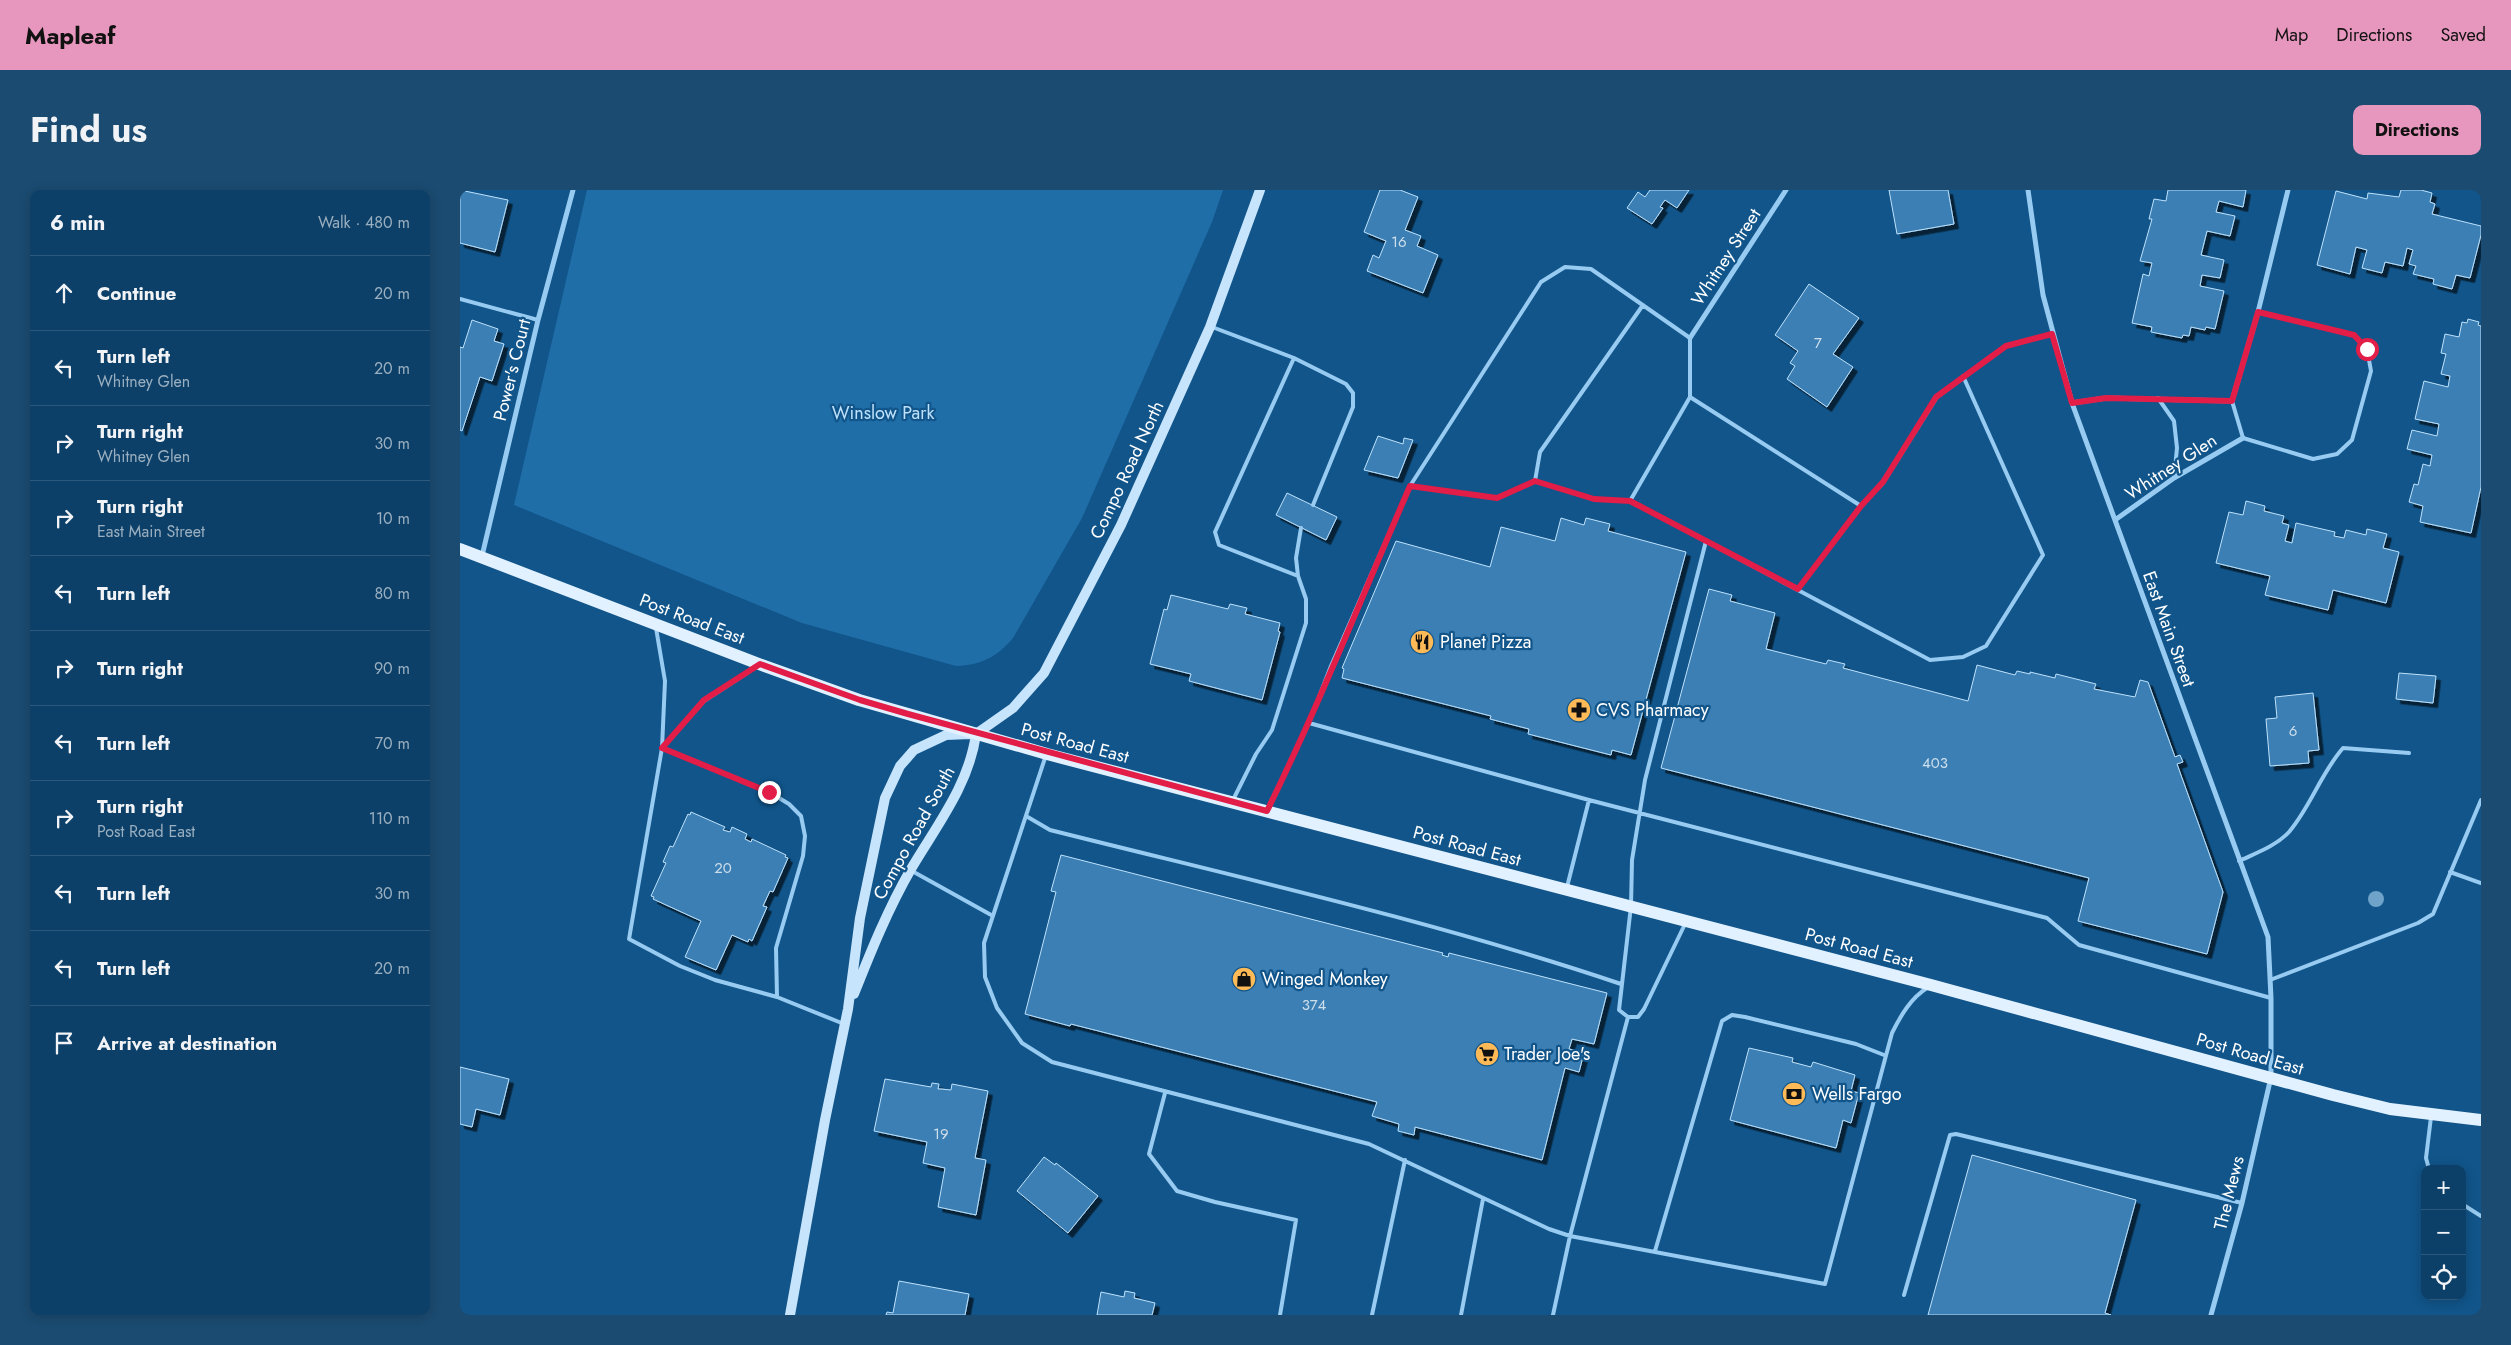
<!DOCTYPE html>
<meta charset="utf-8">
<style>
body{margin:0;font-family:Jost,sans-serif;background:#1b4b71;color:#f1f3f6}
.controls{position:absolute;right:15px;bottom:15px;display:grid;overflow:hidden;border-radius:10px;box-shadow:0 2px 12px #0003}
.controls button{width:45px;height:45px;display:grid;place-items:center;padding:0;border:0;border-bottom:1px solid #2d597c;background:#0d4068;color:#f1f3f6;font:25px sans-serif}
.stop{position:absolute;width:15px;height:15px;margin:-11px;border:4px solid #e11d48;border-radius:50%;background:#fff}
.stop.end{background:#e11d48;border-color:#fff;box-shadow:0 1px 5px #0008}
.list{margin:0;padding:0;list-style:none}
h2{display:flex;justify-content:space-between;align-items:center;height:65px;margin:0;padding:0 20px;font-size:21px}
h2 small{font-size:16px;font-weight:400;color:#9aafc0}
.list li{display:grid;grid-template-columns:32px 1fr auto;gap:15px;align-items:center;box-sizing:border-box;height:75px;padding:0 20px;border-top:1px solid #2d597c}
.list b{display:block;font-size:19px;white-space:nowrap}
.list p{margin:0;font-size:16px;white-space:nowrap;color:#9aafc0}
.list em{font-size:16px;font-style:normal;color:#9aafc0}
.icon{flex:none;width:28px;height:28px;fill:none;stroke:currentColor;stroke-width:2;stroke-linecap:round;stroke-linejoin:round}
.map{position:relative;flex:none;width:2021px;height:1125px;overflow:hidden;border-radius:10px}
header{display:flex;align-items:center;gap:30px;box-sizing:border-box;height:70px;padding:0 25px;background:#e797bd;color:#111}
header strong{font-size:24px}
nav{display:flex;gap:28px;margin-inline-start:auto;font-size:18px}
.intro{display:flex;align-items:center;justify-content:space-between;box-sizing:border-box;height:120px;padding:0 30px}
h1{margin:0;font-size:35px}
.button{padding:12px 22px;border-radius:10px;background:#e797bd;color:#111;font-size:18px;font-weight:700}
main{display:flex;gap:30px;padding:0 30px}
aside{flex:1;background:#0d4068;border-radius:10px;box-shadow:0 2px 12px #0003}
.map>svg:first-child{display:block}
.green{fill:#206ea8}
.building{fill:#3a7fb4;stroke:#bee2fc;filter:url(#shadow)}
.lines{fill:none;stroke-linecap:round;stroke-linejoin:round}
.service{stroke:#98cbf1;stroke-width:4}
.minor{stroke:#98cbf1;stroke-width:5}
.secondary{stroke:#c6e4fc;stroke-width:10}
.primary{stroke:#e2f1ff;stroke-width:12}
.tree{fill:#70a3c9}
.route{stroke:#e11d48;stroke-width:6}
.labels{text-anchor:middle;stroke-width:4.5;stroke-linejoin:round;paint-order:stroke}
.number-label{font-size:15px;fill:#cedfec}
.street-label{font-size:18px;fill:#fff;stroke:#11558a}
.park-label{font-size:18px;fill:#bee2fc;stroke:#11558a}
.poi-label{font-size:18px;fill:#fff;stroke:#11558a;text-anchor:start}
</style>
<header>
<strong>Mapleaf</strong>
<nav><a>Map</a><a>Directions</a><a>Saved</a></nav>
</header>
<div class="intro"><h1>Find us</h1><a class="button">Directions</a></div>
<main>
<aside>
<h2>6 min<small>Walk · 480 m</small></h2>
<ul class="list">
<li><svg class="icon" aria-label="ahead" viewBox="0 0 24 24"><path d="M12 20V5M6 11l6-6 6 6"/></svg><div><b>Continue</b></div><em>20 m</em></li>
<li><svg class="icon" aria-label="left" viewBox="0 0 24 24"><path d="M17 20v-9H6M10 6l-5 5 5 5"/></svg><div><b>Turn left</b><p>Whitney Glen</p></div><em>20 m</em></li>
<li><svg class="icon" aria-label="right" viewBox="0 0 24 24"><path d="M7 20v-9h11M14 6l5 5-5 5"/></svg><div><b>Turn right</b><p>Whitney Glen</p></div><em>30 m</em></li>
<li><svg class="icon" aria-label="right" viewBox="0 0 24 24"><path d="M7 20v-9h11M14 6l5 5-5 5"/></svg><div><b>Turn right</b><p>East Main Street</p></div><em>10 m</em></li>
<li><svg class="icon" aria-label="left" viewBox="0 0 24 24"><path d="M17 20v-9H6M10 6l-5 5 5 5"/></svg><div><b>Turn left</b></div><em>80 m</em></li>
<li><svg class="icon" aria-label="right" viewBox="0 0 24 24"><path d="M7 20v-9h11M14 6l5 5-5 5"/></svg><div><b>Turn right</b></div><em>90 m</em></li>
<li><svg class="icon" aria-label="left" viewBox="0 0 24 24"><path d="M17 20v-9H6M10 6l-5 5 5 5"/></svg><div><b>Turn left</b></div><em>70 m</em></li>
<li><svg class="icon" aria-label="right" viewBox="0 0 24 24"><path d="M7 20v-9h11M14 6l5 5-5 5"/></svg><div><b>Turn right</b><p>Post Road East</p></div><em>110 m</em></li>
<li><svg class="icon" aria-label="left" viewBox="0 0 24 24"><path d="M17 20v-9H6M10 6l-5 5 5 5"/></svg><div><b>Turn left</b></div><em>30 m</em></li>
<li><svg class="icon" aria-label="left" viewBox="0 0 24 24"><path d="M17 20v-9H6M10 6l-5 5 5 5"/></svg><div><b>Turn left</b></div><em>20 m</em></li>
<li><svg class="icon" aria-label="arrive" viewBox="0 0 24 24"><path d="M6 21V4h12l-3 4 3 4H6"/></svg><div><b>Arrive at destination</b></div></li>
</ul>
</aside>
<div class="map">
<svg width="2021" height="1125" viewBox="0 0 2021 1125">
<defs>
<filter id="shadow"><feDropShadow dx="4.5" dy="4.5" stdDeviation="0" flood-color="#0009"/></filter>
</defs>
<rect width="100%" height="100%" fill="#11558a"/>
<!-- green -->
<path class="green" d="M127,0H763L752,32L622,328L553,448C537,467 521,475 496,476L342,433L54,315Z"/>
<!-- building -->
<path class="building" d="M0,0L48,10L35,62L0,53Z
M920,0H940L958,7L945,40L961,46L957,56L978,65L963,103L907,81L913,65L919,68L926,51L904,42Z
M1190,0H1229L1217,18L1205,10L1200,17L1203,18L1192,34L1167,18L1178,2L1185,7Z
M1429,0H1488L1494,34L1437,44Z
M1708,0H1786L1783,17L1759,11L1756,22L1775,26L1770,46L1747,41L1741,65L1764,70L1760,88L1742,85L1740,96L1764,101L1755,139L1746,137L1745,140L1731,137L1729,146L1723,145L1722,148L1691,142L1692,137L1672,133L1683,84L1689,86L1692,73L1680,71L1692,29H1689L1694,9L1706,11Z
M1941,0H1961L1972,3L1970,12L1975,14L1972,24L2021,36V45L2010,88L1996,85L1992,99L1973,94L1974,89L1953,84L1956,76L1949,74L1953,60L1947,58L1943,76L1925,72L1922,83L1902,78L1907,60L1896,57L1890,84L1857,75L1876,1L1907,9L1908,3L1939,7Z
M1349,94L1399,128L1373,164L1393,177L1367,217L1327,189L1335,176L1330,173L1338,161L1315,145Z
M2008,129L2019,132L2018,135L2021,136V297L2011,343L1960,332L1963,316L1949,312L1954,294L1958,295L1963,274L1970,276L1972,265L1947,259L1952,240L1977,246L1979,234L1955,229L1964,191L1988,197L1990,186L1981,184L1986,164L1981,163L1985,144L1999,147L2002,132L2007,133Z
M12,130L38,139L34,151L44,154L32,191L20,187L2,241L0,240V157L3,158Z
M918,246L943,254L944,248L953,250L938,288L904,280Z
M827,303L877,327L866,350L816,325Z
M1786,311L1805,316L1804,321L1824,326L1822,333L1829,335L1825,351L1832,353L1836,333L1875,342L1874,346L1884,348L1886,340L1906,345L1907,339L1927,344L1923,358L1939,362L1926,413L1873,400L1868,420L1805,405L1810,386L1756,373L1769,322L1783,325Z
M1101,328L1124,335L1126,328L1150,334L1148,341L1226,362L1171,565L1152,560L1151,565L1068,544L1069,539L1030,529L1031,526L882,488L884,479L882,478L936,351L1030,377L1041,337L1095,351Z
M1249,399L1272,405L1270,411L1315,423L1306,459L1366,474L1368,470L1385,474L1383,478L1508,511L1517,475L1555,485L1557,481L1570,484V482L1595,488L1596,484L1636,494L1634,499L1675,507L1680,490L1688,492L1715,567L1720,565L1723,572L1717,574L1763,702L1747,764L1618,731L1629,688L1201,578Z
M711,405L768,419L770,414L787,418L785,424L820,433L818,441L820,442L802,510L729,491L731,484L690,474L704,419L707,420Z
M1939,483L1976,486L1973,513L1936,509Z
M1853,503L1859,560L1848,561L1849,573L1810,576L1806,529L1817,528L1815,507Z
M231,622L265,637L263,640L270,642L272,637L287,644L285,649L291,652L292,649L326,665L325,667L328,668L313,702L310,701L303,716L307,717L292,751L289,749L288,752L272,745L256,780L225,767L241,731L193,709L194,707L191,706L206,673L203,672L210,656L213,657L228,624L230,625Z
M601,665L983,763L982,765L988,767L989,763L1147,803L1134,854L1112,849L1109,859L1124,863L1119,882L1105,878L1082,970L955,937L954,945L938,941L939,934L912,926L917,912L611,834L610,836L565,824L596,702L591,701Z
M1289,858L1333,868L1332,872L1351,877L1353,872L1395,885L1391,901L1399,903L1391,933L1383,930L1376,958L1270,930Z
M0,877L49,889L40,925L16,919L12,937L0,934Z
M425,889L471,897L472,893L479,894L478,899H481L491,900L492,894L528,901L515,968L526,970L516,1025L478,1017L485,978L463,973L467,952L414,941Z
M1512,965L1676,1010L1645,1123L1651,1125H1468Z
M584,967L595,975L596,973L638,1006L608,1043L557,1001Z
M439,1091L509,1104L505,1125H426L427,1122L433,1123Z
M665,1101L675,1103L674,1108L695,1113L692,1125H637L641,1102L664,1107Z"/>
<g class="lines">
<!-- service -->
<path class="service" d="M0,109L78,130
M752,137L834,168L755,342L759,355L838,386
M834,168L886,194L893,203V217L853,315
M1230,207L1401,316
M1698,208L1714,231L1717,258L1714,288
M1772,211L1783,248L1853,269L1877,264L1892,250L1911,181L1907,159L1894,145L1798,122
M1075,291L1080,262L1183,115
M1170,311L1470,470L1503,467L1526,456L1583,365L1503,186
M1338,399L1401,316L1423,293L1477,207L1546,156L1592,144
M196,438L205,491L202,558L169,749L220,776L255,790L317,807L384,834
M849,533L1129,610L1587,728L1619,755L1811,808
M202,558L309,602L329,614L341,626L345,646L343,666L316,758L317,807
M202,558L244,511L296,477
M586,565L524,753L525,787L537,818L562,853L592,872L909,954L1089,1039L1110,1046L1365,1094L1432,843C1441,825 1451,808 1467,798
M773,610L796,564L812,540L846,433V409L838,386L836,368L841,338
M808,618L849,533L871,476L950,296L1081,92L1105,77L1131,79L1230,148V207L1170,311L1134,309L1075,291L1037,308L950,296
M566,626L590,640C781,688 974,731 1161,794
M1779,671C1796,663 1816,656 1829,642C1851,616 1861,583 1883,558L1949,563
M452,681L533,726
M1990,682L2021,693
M1107,697L1129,610
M1225,734L1184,819L1178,827H1168L1159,820L1171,716L1172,670L1185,590L1246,351
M1810,790L1958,733L1973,724L2021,610
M705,903L689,964L717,1001L755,1012L836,1030L820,1125
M1969,979L1966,968L1971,927
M2002,1014L2021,1026
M1195,1061L1262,831L1272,825L1285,827L1396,854L1424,865
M1444,1105L1490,945L1496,944L1782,1013
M912,1125L945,970
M1001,1125L1023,1009
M1093,1125L1110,1046L1168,827
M2020,1125L2021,1123"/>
<!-- minor -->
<path class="minor" d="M1568,0L1583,105L1612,213L1808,747L1811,808V887L1782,1013L1751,1125
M1230,148L1326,0
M1612,213L1646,208L1772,211L1798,122L1828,0
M1655,330L1714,288L1783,248
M22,366L78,130L113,0"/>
<!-- secondary -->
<path class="secondary" d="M516,544L553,518L584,483L661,335L750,137L800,0
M394,804C411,761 428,719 451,679C477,635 509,595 516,544
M330,1125L365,930L388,819L400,728L425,608L440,576L454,560L486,545L510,544"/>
<!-- primary -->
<path class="primary" d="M0,359L299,474L399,510L448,524L587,564L1471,795L1873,905L1930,919L2021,930"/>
</g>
<!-- trees -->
<circle class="tree" cx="1916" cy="709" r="8"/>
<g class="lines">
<!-- route -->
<path class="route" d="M309,602L202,558L244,510L300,474L400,510L448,524L807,621C859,515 903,404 950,296L1037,308L1075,291L1134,309L1170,311L1338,399L1401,316L1423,292L1476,207L1546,156L1592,144L1612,213L1646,208L1772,211L1798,122L1894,145L1907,159"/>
</g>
<!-- icons -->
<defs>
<g id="restaurant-disc" transform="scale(1.25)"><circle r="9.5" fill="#ffba58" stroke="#11558a"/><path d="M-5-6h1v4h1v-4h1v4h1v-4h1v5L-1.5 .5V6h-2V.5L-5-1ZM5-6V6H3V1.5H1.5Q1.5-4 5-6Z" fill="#111"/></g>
<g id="pharmacy-disc" transform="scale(1.25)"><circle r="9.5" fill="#ffba58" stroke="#11558a"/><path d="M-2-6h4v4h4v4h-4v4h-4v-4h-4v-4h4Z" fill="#111"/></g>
<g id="shop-disc" transform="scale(1.25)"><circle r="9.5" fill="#ffba58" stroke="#11558a"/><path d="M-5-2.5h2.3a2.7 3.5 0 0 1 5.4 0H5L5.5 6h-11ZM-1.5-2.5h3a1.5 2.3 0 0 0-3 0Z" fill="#111"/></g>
<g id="supermarket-disc" transform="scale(1.25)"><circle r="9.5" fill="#ffba58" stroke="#11558a"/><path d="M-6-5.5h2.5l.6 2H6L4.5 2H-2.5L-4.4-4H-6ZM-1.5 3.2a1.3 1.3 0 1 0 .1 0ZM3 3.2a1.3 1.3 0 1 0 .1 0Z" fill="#111"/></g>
<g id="bank-disc" transform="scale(1.25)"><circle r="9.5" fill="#ffba58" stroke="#11558a"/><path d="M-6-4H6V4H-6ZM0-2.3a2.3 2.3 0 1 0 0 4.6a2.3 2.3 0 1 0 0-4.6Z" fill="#111"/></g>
</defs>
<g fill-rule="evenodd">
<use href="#restaurant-disc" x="962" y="452"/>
<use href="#pharmacy-disc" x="1119" y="520"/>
<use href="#shop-disc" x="784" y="789"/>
<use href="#supermarket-disc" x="1027" y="864"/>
<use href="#bank-disc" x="1334" y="904"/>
</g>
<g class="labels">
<!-- number labels -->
<g class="number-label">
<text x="939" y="57">16</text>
<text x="1358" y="158">7</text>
<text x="1833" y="546">6</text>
<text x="1475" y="578">403</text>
<text x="263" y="683">20</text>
<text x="854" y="820">374</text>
<text x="481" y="949">19</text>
</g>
<!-- street labels -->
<g class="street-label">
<text transform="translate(1266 67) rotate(-57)" y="6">Whitney Street</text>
<text transform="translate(52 180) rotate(-76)" y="6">Power's Court</text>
<text transform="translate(1711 277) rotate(-33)" y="6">Whitney Glen</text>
<text transform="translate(667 280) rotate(-65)" y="6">Compo Road North</text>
<text transform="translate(232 429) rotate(21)" y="6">Post Road East</text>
<text transform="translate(1709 439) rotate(70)" y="6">East Main Street</text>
<text transform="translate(615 553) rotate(15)" y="6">Post Road East</text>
<text transform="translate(454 643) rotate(-61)" y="6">Compo Road South</text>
<text transform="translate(1007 656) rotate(15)" y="6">Post Road East</text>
<text transform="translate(1399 758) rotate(15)" y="6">Post Road East</text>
<text transform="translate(1790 864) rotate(16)" y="6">Post Road East</text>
<text transform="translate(1769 1003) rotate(-76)" y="6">The Mews</text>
</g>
<!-- park labels -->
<g class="park-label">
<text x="423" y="229">Winslow Park</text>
</g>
<!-- poi labels -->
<g class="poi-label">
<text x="980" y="458">Planet Pizza</text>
<text x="1136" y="526">CVS Pharmacy</text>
<text x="802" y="795">Winged Monkey</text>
<text x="1044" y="870">Trader Joe's</text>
<text x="1352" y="910">Wells Fargo</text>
</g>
</g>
</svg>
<div class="controls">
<button>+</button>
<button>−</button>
<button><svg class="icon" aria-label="locate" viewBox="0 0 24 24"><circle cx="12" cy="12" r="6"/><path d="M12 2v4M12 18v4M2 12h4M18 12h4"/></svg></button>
</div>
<div class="stop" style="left:1907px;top:159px"></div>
<div class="stop end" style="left:309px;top:602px"></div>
</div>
</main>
